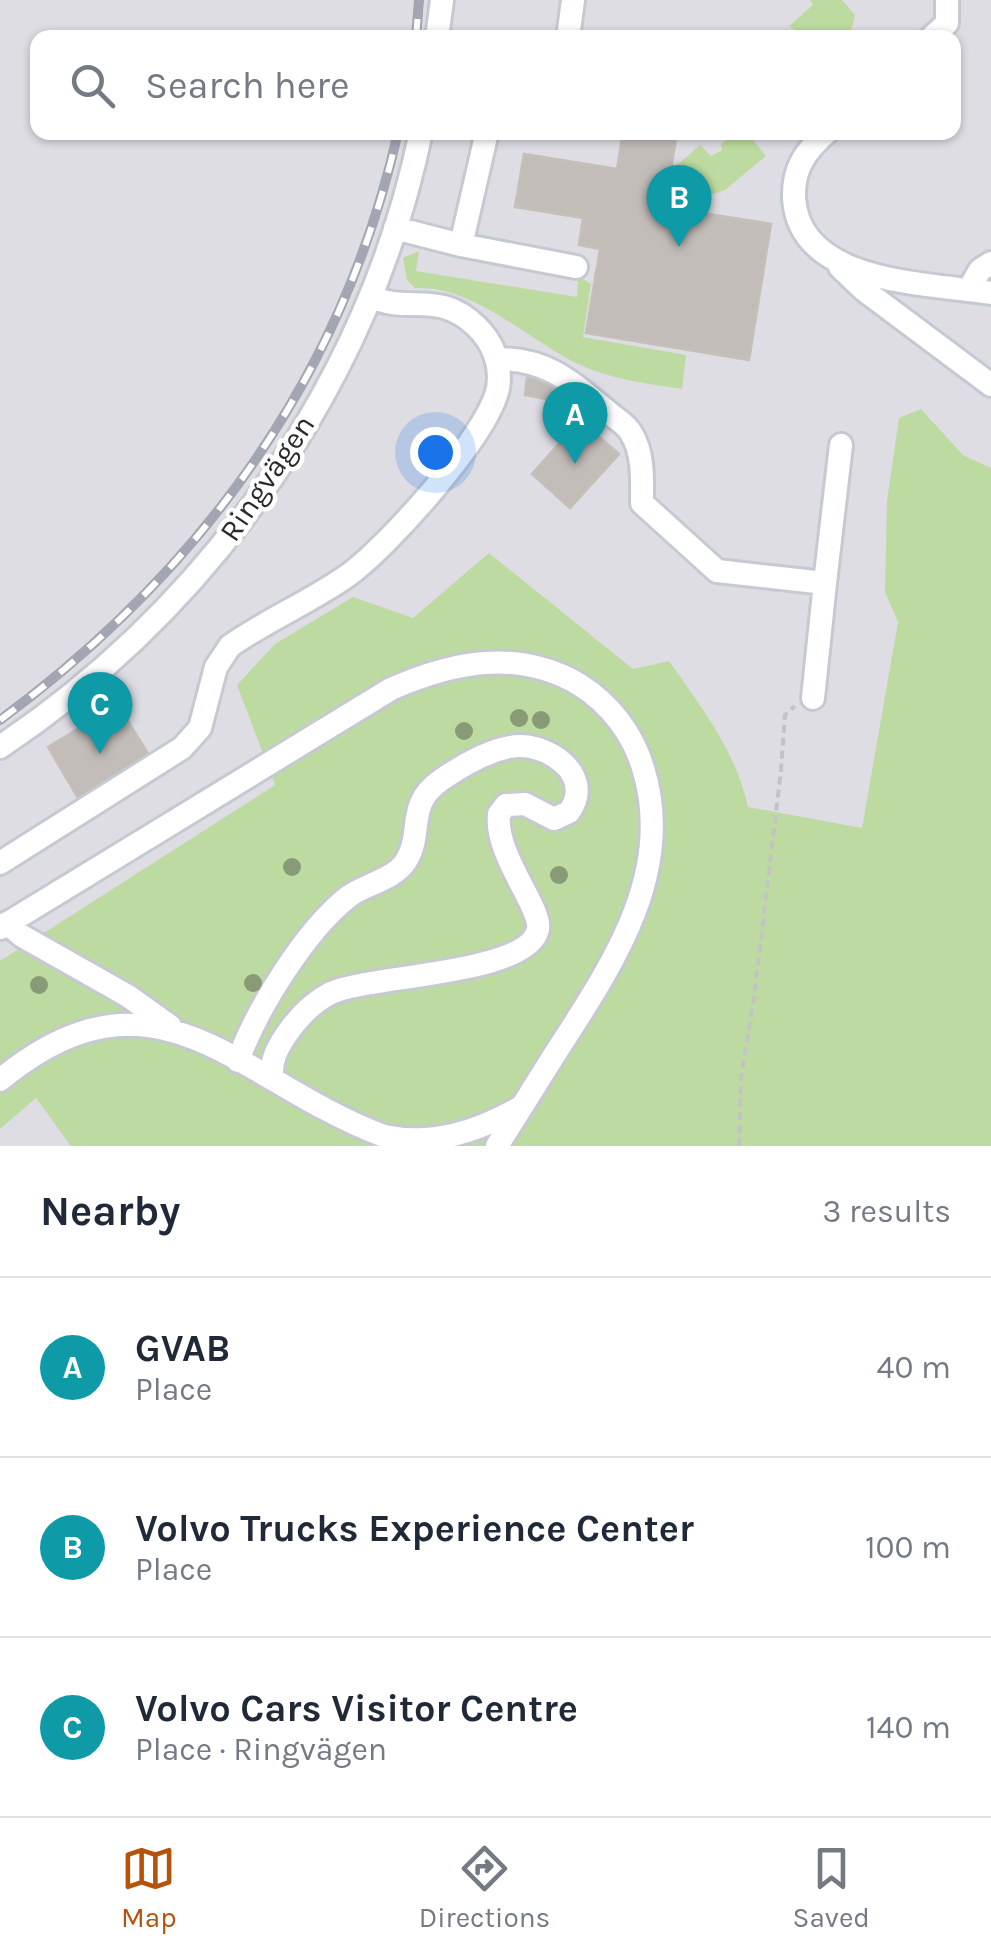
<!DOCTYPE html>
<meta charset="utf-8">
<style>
body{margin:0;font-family:Karla,sans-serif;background:#f6f6f7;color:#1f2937}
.you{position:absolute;left:435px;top:452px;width:35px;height:35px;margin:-25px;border:8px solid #fff;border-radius:50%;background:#1a73e8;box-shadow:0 0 0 15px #1a73e833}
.badge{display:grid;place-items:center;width:65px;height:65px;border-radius:50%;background:#b45309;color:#fff;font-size:32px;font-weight:700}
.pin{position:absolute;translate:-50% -82px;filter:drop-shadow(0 2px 5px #0008)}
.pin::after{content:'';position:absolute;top:52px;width:35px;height:30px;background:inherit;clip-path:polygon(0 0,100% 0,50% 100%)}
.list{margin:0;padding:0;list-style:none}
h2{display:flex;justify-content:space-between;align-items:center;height:130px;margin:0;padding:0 40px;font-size:42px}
h2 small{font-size:32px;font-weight:400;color:#747a83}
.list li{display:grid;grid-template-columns:65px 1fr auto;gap:30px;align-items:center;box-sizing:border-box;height:180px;padding:0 40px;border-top:2px solid #e0e1e3}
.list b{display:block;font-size:38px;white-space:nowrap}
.list p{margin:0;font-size:32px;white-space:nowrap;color:#747a83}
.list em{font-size:32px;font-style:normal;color:#747a83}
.icon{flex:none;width:55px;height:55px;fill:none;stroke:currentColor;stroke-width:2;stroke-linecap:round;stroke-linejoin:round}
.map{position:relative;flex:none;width:991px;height:1146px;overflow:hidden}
.search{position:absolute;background:#fff;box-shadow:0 2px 8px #0004;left:30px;right:30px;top:30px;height:110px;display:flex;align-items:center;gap:25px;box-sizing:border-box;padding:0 35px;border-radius:20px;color:#747a83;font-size:38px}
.sheet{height:670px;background:#fff}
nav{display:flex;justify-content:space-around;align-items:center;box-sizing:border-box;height:140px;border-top:2px solid #e0e1e3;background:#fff;font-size:28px;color:#747a83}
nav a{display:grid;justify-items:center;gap:5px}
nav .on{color:#b45309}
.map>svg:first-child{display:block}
.industrial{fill:#dedde4;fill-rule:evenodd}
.green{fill:#bddba0}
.building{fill:#c3bdba;stroke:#c6bfb8;stroke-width:2.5}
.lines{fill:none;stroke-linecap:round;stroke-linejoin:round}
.minor-casing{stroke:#c5cad2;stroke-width:28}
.path{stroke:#c3c3c3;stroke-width:4;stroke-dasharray:8 5;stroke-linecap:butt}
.minor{stroke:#fff;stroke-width:22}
.rail-casing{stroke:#a1a6b2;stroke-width:10}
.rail{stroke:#fff;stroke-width:6;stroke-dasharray:19;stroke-linecap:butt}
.tree{fill:#899a77}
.labels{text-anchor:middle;stroke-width:9;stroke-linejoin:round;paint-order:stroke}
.street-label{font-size:30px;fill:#2a2a2a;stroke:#fff}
</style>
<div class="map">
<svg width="991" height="1146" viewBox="0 0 991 1146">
<rect width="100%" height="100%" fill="#ebe3de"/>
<!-- industrial -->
<path class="industrial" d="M0,0H991V1146H0ZM38,38H954V132H38Z"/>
<!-- green -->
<path class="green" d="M810,0H842L855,15C853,23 852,33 844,37C828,44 802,37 789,26L813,5Z
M735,133H747L766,156L725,190L691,201L672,182L674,168L700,145L711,156L722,150L721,144Z
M419,251L416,271L577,297L578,276L591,284L583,337L686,355L682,389C647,384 609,379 576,363C527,339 473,285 415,288L407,280L403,258Z
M921,409L963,455L991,468V1146H71L36,1098L0,1129V961L275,785L237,685L275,644L353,597L413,618L489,553L633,669L669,661C701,707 736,751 748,807L862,828L898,622L885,592L887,501L899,418Z"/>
<!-- building -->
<path class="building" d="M623,132H677L665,207L771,224L749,360L586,333L600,249L579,245L583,218L515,207L524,154L617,169Z
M527,378L555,382L552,400L525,395Z
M580,420L619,454L570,508L532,474Z
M118,705L152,760L81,803L48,747Z"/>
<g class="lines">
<!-- minor casing -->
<g class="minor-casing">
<path id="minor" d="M437,38L442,0
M568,38L573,0
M931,38L947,23V0
M827,132C805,151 793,169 794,198C799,284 927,283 991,293
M395,228L461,245L487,132
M461,245L576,267
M840,267L864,290L991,385
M969,289L980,270L991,263
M497,359C548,359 570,381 608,412C615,418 627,425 631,433C644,453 642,481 642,503L717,571L825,583L841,445
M813,698L825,583
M0,747C211,606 369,382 421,132
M0,863L182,748L200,728L216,667L230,646C267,620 310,602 347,576C387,548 489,434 498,388C502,365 493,342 476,326C438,289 407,315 371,296
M7,923L22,936L128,996L170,1026
M0,928L391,689C452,662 518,648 580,685C610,704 633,734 643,768C675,869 615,961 562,1043C540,1077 519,1112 497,1146
M238,1061C256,1010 305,931 348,897C365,884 394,880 406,861C424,832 405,805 441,780C460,767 487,751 510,747C546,740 596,775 569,812L554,819L525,804L506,805L499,814C494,854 542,908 538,929C529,975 369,975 331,993C313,1002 297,1019 286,1035C276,1050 271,1060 272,1078
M0,1080C157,951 237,1081 384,1136C433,1146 476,1132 519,1108"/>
</g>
<!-- path -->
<path class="path" d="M739,1146L741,1078L754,998L781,770L785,715L795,706"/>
<!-- minor -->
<use href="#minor" class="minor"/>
<!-- rail casing -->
<g class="rail-casing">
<path id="rail" d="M416,38L419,0
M0,720C200,572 343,378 398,132"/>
</g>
<!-- rail -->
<use href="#rail" class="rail"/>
</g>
<!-- trees -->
<g class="tree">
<circle cx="519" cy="718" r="9"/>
<circle cx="541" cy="720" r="9"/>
<circle cx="464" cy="731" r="9"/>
<circle cx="292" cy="867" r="9"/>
<circle cx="559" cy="875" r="9"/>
<circle cx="253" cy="983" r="9"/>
<circle cx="39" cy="985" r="9"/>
</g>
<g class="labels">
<!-- street labels -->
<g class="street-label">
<text transform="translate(267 478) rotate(-56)" y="10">Ringvägen</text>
</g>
</g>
</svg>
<div class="you"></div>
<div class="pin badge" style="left:575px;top:464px;background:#0f9aa8">A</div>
<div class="pin badge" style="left:679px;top:247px;background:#0f9aa8">B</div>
<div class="pin badge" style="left:100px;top:754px;background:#0f9aa8">C</div>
<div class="search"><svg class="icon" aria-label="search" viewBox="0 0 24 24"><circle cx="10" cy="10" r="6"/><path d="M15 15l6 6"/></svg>Search here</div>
</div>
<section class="sheet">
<h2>Nearby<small>3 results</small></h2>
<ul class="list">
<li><span class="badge" style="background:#0f9aa8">A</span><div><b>GVAB</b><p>Place</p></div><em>40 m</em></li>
<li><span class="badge" style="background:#0f9aa8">B</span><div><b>Volvo Trucks Experience Center</b><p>Place</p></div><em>100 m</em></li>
<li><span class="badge" style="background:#0f9aa8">C</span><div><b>Volvo Cars Visitor Centre</b><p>Place · Ringvägen</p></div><em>140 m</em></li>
</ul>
</section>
<nav>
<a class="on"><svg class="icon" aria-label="map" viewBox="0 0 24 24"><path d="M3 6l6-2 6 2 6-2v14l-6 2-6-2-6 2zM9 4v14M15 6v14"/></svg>Map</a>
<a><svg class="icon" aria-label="directions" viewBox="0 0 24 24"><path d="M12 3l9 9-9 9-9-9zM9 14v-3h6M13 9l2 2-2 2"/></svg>Directions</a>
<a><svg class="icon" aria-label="saved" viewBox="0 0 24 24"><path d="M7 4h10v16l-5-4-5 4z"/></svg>Saved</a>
</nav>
